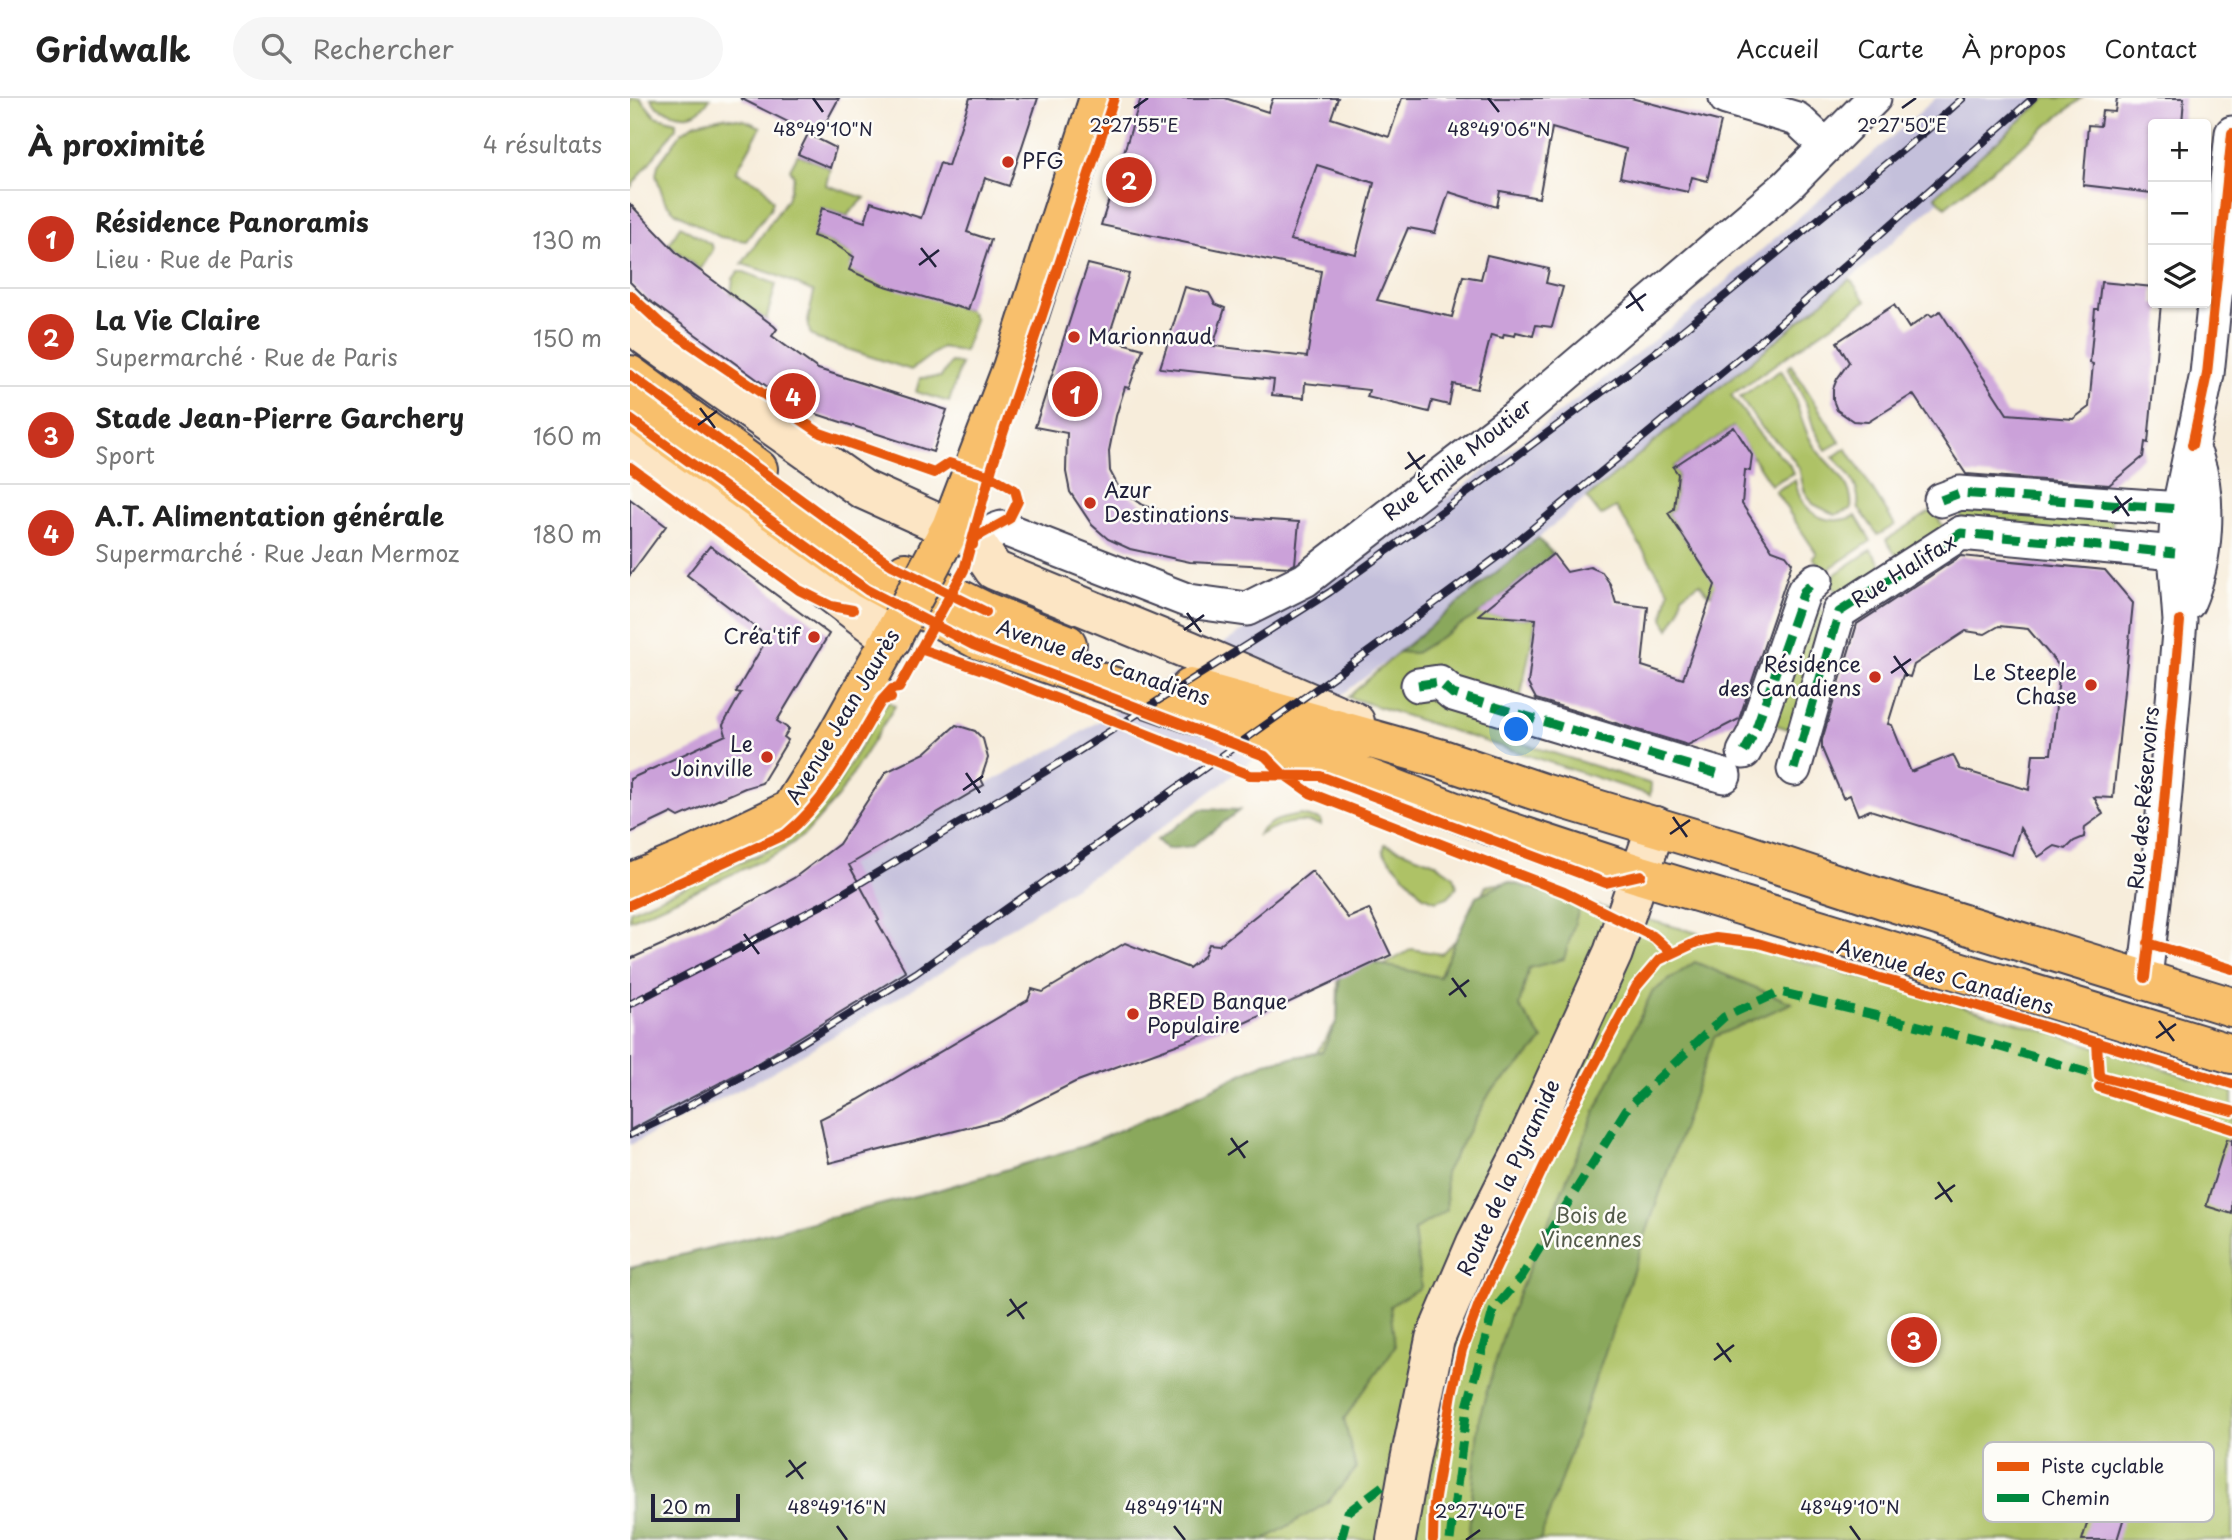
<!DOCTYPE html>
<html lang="fr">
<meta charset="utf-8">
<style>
body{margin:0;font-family:"Playpen Sans",sans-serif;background:#f6f6f6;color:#222}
.controls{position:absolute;right:21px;top:21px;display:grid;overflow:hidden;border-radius:7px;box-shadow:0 2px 5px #0004}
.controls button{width:63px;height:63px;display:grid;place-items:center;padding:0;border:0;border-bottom:2px solid #e0e0e0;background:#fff;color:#222;font:35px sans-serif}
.scale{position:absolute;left:21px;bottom:18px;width:89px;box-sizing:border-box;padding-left:7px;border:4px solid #22223b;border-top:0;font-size:19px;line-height:24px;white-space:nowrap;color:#22223b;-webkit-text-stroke:5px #fdfcf7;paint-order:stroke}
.you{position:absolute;left:887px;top:632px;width:24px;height:24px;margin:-18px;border:5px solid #fff;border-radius:50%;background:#1a73e8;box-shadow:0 0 0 10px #1a73e833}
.badge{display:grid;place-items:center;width:46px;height:46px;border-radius:50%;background:#c8321e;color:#fff;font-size:23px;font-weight:700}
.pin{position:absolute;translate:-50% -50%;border:4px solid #fff;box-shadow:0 2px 7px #0006}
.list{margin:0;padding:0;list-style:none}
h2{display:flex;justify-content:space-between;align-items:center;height:91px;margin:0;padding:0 28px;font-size:30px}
h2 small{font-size:23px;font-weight:400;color:#767676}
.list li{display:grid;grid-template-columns:46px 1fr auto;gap:21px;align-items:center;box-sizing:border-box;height:98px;padding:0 28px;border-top:2px solid #e0e0e0}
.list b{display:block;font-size:26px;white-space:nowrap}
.list p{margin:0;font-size:23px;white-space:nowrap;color:#767676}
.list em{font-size:23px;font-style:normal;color:#767676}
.icon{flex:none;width:38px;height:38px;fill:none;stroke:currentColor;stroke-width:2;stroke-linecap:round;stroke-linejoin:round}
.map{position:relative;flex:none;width:1602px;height:1442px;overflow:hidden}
header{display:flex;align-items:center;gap:42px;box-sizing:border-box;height:98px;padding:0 35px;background:#fff;border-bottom:2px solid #e0e0e0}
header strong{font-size:33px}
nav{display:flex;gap:38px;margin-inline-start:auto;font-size:24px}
.search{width:490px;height:63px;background:#f6f6f6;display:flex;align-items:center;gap:18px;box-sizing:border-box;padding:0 24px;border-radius:38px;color:#767676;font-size:26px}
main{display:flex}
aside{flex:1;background:#fff}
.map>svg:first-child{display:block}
.industrial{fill:#c4c0db}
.green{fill:#aec266;stroke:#687250;stroke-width:2}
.forest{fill:#8aa85b;stroke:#56654b;stroke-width:2}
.building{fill:#cba1d9;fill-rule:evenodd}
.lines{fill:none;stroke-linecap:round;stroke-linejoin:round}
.street-casing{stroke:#424053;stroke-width:37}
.secondary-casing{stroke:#424053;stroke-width:42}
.primary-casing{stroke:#424053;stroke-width:42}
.street{stroke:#fff;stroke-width:33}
.secondary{stroke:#fce5c4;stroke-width:38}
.primary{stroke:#f8bf6c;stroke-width:38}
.rail-casing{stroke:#22223b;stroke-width:8}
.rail{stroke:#fdfcf7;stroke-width:5;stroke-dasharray:16;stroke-linecap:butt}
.primary-bridge-casing{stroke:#424053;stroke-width:42;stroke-linecap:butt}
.primary-bridge{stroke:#f8bf6c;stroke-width:38}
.quiet{stroke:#00873e;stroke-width:9;stroke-dasharray:18 9;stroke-linecap:butt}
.cycleway-casing{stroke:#fdfcf7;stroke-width:15}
.cycleway{stroke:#e8590c;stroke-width:10}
.ticks{fill:none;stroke:#22223b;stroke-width:2.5}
.poi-dot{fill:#c8321e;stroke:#fdfcf7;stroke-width:2.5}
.labels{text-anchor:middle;stroke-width:5;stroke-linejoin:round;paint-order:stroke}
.poi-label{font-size:21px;fill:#22223b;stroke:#fdfcf7;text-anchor:start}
.street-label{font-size:21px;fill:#22223b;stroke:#fdfcf7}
.park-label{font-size:21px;fill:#535a4a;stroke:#fdfcf7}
.key{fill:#fdfcf7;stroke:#bbbbbf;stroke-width:2}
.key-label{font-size:19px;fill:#22223b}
.ticks-label{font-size:18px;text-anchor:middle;fill:#22223b;stroke:#fdfcf7;stroke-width:5;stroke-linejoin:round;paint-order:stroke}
</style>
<header>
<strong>Gridwalk</strong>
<div class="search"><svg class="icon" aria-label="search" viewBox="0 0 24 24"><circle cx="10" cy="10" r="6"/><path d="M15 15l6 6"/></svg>Rechercher</div>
<nav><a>Accueil</a><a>Carte</a><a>À propos</a><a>Contact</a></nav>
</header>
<main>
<aside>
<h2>À proximité<small>4 résultats</small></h2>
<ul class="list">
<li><span class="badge">1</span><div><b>Résidence Panoramis</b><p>Lieu · Rue de Paris</p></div><em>130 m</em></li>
<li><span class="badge">2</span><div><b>La Vie Claire</b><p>Supermarché · Rue de Paris</p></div><em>150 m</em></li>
<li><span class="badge">3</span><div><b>Stade Jean-Pierre Garchery</b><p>Sport</p></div><em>160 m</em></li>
<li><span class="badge">4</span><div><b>A.T. Alimentation générale</b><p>Supermarché · Rue Jean Mermoz</p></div><em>180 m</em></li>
</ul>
</aside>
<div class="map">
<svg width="1602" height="1442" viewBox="0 0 1602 1442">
<rect width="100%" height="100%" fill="#fdfcf7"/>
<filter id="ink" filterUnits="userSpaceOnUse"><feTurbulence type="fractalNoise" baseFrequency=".0143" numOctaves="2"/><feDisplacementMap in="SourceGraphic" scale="14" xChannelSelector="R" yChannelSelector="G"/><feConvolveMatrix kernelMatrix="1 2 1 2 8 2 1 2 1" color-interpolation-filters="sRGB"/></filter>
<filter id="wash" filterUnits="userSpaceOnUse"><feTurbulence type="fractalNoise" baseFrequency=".00686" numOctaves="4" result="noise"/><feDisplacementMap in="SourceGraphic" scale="28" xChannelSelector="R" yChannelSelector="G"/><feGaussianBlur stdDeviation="1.57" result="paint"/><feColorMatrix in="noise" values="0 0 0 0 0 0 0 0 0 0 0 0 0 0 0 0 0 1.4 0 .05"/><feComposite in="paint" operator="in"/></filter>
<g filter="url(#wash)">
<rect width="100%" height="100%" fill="#f7eddb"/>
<!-- industrial -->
<path class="industrial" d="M1306,0H1425L1233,170L783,544L492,759L305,878L132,980L0,1047V890L167,796L354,687L429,648L602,540L838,385L1059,215Z"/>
<!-- green -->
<path class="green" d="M10,0L25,18L46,24V30L0,90V1Z
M21,0H80C64,25 50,18 27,9Z
M1416,0H1452L1315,109L1305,98Z
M93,19L114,22L131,29L106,74L132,87L143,103L140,111L116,143L90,139L46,115L35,104L26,77L28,67L52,34L66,25Z
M168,56L200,70L196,87L235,100L218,116V124L215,117L192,110L184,139L204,146L218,155L220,154L224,158L221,167L225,175L324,207V208L337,212L338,211L345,222L334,254L312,249L281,272L187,241L180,235L178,222L184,194L144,176L112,166L157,101L164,78L160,71Z
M50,128L82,147L83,152L70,172L39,146Z
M108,174H114L146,186L136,222L101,196L103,181Z
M1220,181L1236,203L1101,297L1130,337L1159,366L1163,375L1141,387L1103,329L1043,369L1048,376L1044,411L1038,415L1089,491L1084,490L1082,497L1077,495L1070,485L1052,497L1049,514L1039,531L1033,521L1039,493L986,409L971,418L957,400Z
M321,264L331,266L319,304L286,294L290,280L311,279Z
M1161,267L1210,344L1196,352L1184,331L1176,305L1158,269Z
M1151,272C1168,298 1168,319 1181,343C1193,367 1225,380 1221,411L1205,417L1183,406L1174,392L1169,370L1157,353L1130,328L1110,299Z
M1216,350L1265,427L1248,437L1228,409C1231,389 1217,372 1203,359Z
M1165,382C1171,415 1194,430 1226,418L1241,443L1194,474L1183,459L1187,456L1145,393Z
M1332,405L1483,418L1481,440L1330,427Z
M1303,412L1315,432L1268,461L1256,442Z
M1241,452L1254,471L1211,500L1198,481Z
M1178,508L1202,516L1164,633L1140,625Z
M853,513L856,517L906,521L882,642L1021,686L1020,697L718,599L769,554L785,555Z
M258,603L265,608L208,699L175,736L147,756L0,822V813L148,748L170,733L198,702Z
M671,717L691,722V727C665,720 649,726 627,738C638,722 653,720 671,717Z
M755,746L805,765L824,778L827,789L818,799L806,803L793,798L753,754Z
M878,784C1120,850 1365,911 1602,994V1442H0V1170L305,1093L454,1048L558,1002L635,965L686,955L707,923L708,881L711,858L754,867L782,851L811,856L828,840L856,788Z"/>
<!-- forest -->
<path class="forest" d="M908,440L923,456L853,513L785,555L769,554Z
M571,711L610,712L562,748L537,751L527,742Z
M878,784L951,804L934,861L899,870L889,908L913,942L888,969L861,993L815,1075L817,1112L784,1132L791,1189L760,1208L765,1249L714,1321L726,1371L697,1405L634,1442H0V1170L305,1093L454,1048L558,1002L635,965L692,954L707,923L711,858L809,879L846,798Z
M1065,864L1162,905L1084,939L910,1442H838L849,1320L879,1218L965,1014L1022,894Z"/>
<g id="blocks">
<!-- building -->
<path class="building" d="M110,0H209L188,39Z
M340,0H408L379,88L355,80L337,134L361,142L338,212L252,187L219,172L224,159L203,145L183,138L192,110L235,124L241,104L291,120L310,65L318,68Z
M511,0H595L638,14L643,0H708L701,20L759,39L772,0H1001L1091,24L1077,83L1062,79L1058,94L990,79L996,51L922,30L909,100L870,93L867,109L819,94L805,135L778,130L747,202L822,219L833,178L851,181L857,157L919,171L916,185L933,189L922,229L906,227L903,238L886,234L885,238L874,236L873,240L861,237L847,291L823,286L819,307L802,303L799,314L737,299L739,292L675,285L674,300L642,297L644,282L530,270L555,189L579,195L585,206L595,210L583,248L677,259L691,173L471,127ZM687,67L744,85L726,156L660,142Z
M1487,0H1554L1552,26H1523L1521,95L1453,87L1458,27L1470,28L1472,13L1485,14Z
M178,36L206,50L200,70L168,56Z
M0,106L48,156L144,228L147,231L142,238L188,271L317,312L303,354L165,309L17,201L0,184Z
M458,166L499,176L478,241L513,251L499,290L495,289L486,318L479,353L480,373L489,390L513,407L537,415L669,424L665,466L659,469L560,464L500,451L478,441L462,427L440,394L436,374L437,335L405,329Z
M1471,184L1523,189V205H1531L1518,345L1515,344L1513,359L1479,387L1336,376L1283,296L1238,324L1223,323L1207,312L1203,302V291L1207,281L1219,264L1207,244L1264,207L1279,230L1299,216L1302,218L1310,213L1377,316L1443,321L1459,309L1463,266L1460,265L1465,211H1468Z
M1104,329L1122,357L1120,373L1115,372L1112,406L1142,452L1156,457L1162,465L1109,621L1058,647L906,601L898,586L906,521L848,517L923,456L937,474L960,469L972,474L980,486L986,505L1018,509L1012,568L1053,581L1085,487L1038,415L1044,411L1048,376L1043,369Z
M0,401L36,428L0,477Z
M80,448L199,536L147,623L159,631L154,639L158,642L132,685L115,690L49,719L42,715L0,735V681L96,637L93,627L111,595L106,594L138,539L57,477Z
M1331,458L1475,472L1503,505L1483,700L1464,699L1473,716L1455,729L1454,739L1444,743L1436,751L1425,748L1408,759L1390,730L1382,757L1240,712L1228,717L1220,697L1213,700L1192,651V642L1227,526ZM1369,528L1398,531L1430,569L1421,656H1403L1399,692L1330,671L1323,657L1281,674L1262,627L1258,626L1273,577L1280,579L1284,567L1336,533L1355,536Z
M326,627L345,633L353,641L358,660L351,681L354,687L219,767L249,822L247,823L276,874L126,966L0,1032V861L89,821L164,780L209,746L256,674L295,655Z
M682,773L718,820L739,811L761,857L608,928L603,926L445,984L372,1021L199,1065L190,1021L228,1002L398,902L402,891L413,894L495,845L559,870L574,858L579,846L589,847Z
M1597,1041L1602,1042V1116L1576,1108Z
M1471,1381L1503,1390L1487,1442H1452Z"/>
</g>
</g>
<g filter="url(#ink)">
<use href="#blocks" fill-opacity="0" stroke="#424053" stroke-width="2"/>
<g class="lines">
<!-- street casing -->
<g class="street-casing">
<path id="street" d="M1096,0L1167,21L1195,47
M1311,402L1330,395L1549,411
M343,441L354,442L366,432L372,430L559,503L617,511L675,482L886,319L1157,88L1244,0
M1558,505C1576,463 1581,402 1566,359
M788,587L809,584L823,596L1094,678
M1114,654L1124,636L1174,493L1186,482
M1164,671L1209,514L1331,435L1545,455
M1515,880L1530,751L1550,523L1545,455L1547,419L1577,276L1602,35"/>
</g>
<!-- secondary casing -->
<g class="secondary-casing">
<path id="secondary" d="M0,223L16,238L232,391L343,441L364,472L559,552L725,624
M0,345L83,405L262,541
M766,1442L780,1362L805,1241L846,1145L893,1052L983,855L1026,728"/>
</g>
<!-- primary casing -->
<g class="primary-casing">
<path id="primary" d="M0,277L128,371
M0,311L238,482L347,541L662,651L859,727L1011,777L1602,956
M309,451L321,429L382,270L469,0
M275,474L356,514L437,546
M560,590L812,661L913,695L1110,754L1259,803L1602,909
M0,785L57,761L160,712L206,639L272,521"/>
</g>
<!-- street -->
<use href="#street" class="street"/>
<!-- secondary -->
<use href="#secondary" class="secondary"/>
<!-- primary -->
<use href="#primary" class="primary"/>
<!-- rail casing -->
<g class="rail-casing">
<path id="rail" d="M0,906L200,803L436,661L700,494L814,412L1031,250L1296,33L1333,0
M0,1037L48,1014L168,947L286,875L741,552L874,454L1130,243L1403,0"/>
</g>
<!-- rail -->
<use href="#rail" class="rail"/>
<!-- primary-bridge casing -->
<g class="primary-bridge-casing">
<path id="primary-bridge" d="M272,521L309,451"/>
</g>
<!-- primary-bridge -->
<use href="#primary-bridge" class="primary-bridge"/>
<!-- quiet -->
<path class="quiet" d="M1311,402L1330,395L1549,411
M788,587L809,584L823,596L1094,678
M1114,654L1124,636L1174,493L1186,482
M1164,671L1209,514L1331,435L1545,455
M711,1442L718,1414L755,1386
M820,1442L837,1309L863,1213L892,1178L998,1009L1094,919L1150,894L1350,943L1469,978"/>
<!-- cycleway casing -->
<g class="cycleway-casing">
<path id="cycleway" d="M0,197L31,226L190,335L304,375L319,365L361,378L385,392L388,403L379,421L343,441V447
M0,277L237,450L262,467L356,514
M0,321L237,492L343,547L635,658L653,676L680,695L934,794L1024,839L1042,855
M1562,347L1577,276L1602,35
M0,369L169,492L201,508L223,512
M290,551L359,574L620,677L690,678L976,785L1011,777
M252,602L262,591L269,590L334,472L362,369L484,0
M0,807L156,736C199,701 224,648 252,602L261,600
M1518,845L1602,871
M1515,880L1530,751L1550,523
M1467,944L1469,978L1602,1013
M1469,989L1602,1031
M803,1442L804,1406L822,1295L832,1252L849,1206L938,1017L1006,889L1029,862L1067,844L1086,840L1128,845L1348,908L1602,986"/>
</g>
<!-- cycleway -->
<use href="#cycleway" class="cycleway"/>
</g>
</g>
<!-- ticks -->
<path class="ticks" d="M183,0L193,14M858,0L869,14M504,10L518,0M1272,10L1286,0M291,150L306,169M289,167L309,152M999,193L1013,213M996,210L1016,196M70,310L85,330M68,327L87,313M778,354L792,374M775,371L795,357M1485,398L1499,418M1482,415L1502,400M557,515L571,534M554,532L574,517M1264,558L1278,578M1261,575L1281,561M336,675L350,695M333,692L353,678M1043,719L1057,739M1040,736L1060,722M114,836L129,856M112,853L132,839M822,880L836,899M819,897L839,882M1529,923L1544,943M1526,940L1546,926M601,1040L615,1060M598,1057L618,1043M1308,1084L1322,1104M1305,1101L1325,1087M380,1201L394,1221M377,1218L397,1204M1087,1245L1101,1264M1084,1262L1104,1247M159,1362L173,1381M156,1379L176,1364M207,1428L217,1442M544,1428L555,1442M1220,1428L1230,1442M836,1442L850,1432"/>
<!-- markers -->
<g class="poi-dot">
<circle cx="378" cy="64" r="7"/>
<circle cx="444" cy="239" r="7"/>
<circle cx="460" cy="405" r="7"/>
<circle cx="184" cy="539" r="7"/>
<circle cx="1245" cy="579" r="7"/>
<circle cx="1461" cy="587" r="7"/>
<circle cx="137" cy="659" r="7"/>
<circle cx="503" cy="916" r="7"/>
</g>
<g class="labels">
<!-- poi labels -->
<g class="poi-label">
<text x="392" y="71">PFG</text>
<text x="458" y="246">Marionnaud</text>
<text x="474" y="400">Azur<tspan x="474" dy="24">Destinations</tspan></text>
<text x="170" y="546" text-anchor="end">Créa'tif</text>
<text x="1231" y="574" text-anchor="end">Résidence<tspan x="1231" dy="24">des Canadiens</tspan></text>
<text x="1447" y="582" text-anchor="end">Le Steeple<tspan x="1447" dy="24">Chase</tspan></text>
<text x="123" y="654" text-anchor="end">Le<tspan x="123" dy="24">Joinville</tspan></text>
<text x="517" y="911">BRED Banque<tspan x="517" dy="24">Populaire</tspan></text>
</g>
<!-- street labels -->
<g class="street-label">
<text transform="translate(828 362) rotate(-38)" y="7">Rue Émile Moutier</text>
<text transform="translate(1274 473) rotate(-32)" y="7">Rue Halifax</text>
<text transform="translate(473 565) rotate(19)" y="7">Avenue des Canadiens</text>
<text transform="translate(213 619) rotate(-59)" y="7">Avenue Jean Jaurès</text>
<text transform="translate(1514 700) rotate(-85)" y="7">Rue des Réservoirs</text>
<text transform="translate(1315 879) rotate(16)" y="7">Avenue des Canadiens</text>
<text transform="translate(879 1080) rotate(-65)" y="7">Route de la Pyramide</text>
</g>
<!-- park labels -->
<g class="park-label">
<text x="961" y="1125">Bois de<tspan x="961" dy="24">Vincennes</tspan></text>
</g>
</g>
<!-- legend -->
<rect x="1353" y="1344" width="231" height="80" rx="10" class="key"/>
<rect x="1367" y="1364" width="32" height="9" fill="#e8590c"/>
<rect x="1367" y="1396" width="32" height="8" fill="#00873e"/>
<g class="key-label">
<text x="1411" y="1375">Piste cyclable</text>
<text x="1411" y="1407">Chemin</text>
</g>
<g class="ticks-label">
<text x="504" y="34">2°27'55"E</text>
<text x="1272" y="34">2°27'50"E</text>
<text x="193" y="38">48°49'10"N</text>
<text x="869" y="38">48°49'06"N</text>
<text x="207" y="1416">48°49'16"N</text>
<text x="544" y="1416">48°49'14"N</text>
<text x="1220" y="1416">48°49'10"N</text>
<text x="850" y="1420">2°27'40"E</text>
</g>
</svg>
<div class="controls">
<button>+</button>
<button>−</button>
<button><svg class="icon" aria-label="layers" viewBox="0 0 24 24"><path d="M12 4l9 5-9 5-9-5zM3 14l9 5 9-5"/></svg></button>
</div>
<div class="scale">20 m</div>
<div class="you"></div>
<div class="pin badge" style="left:445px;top:296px">1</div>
<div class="pin badge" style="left:499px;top:82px">2</div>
<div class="pin badge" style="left:1284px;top:1242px">3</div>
<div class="pin badge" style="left:163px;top:298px">4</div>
</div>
</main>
